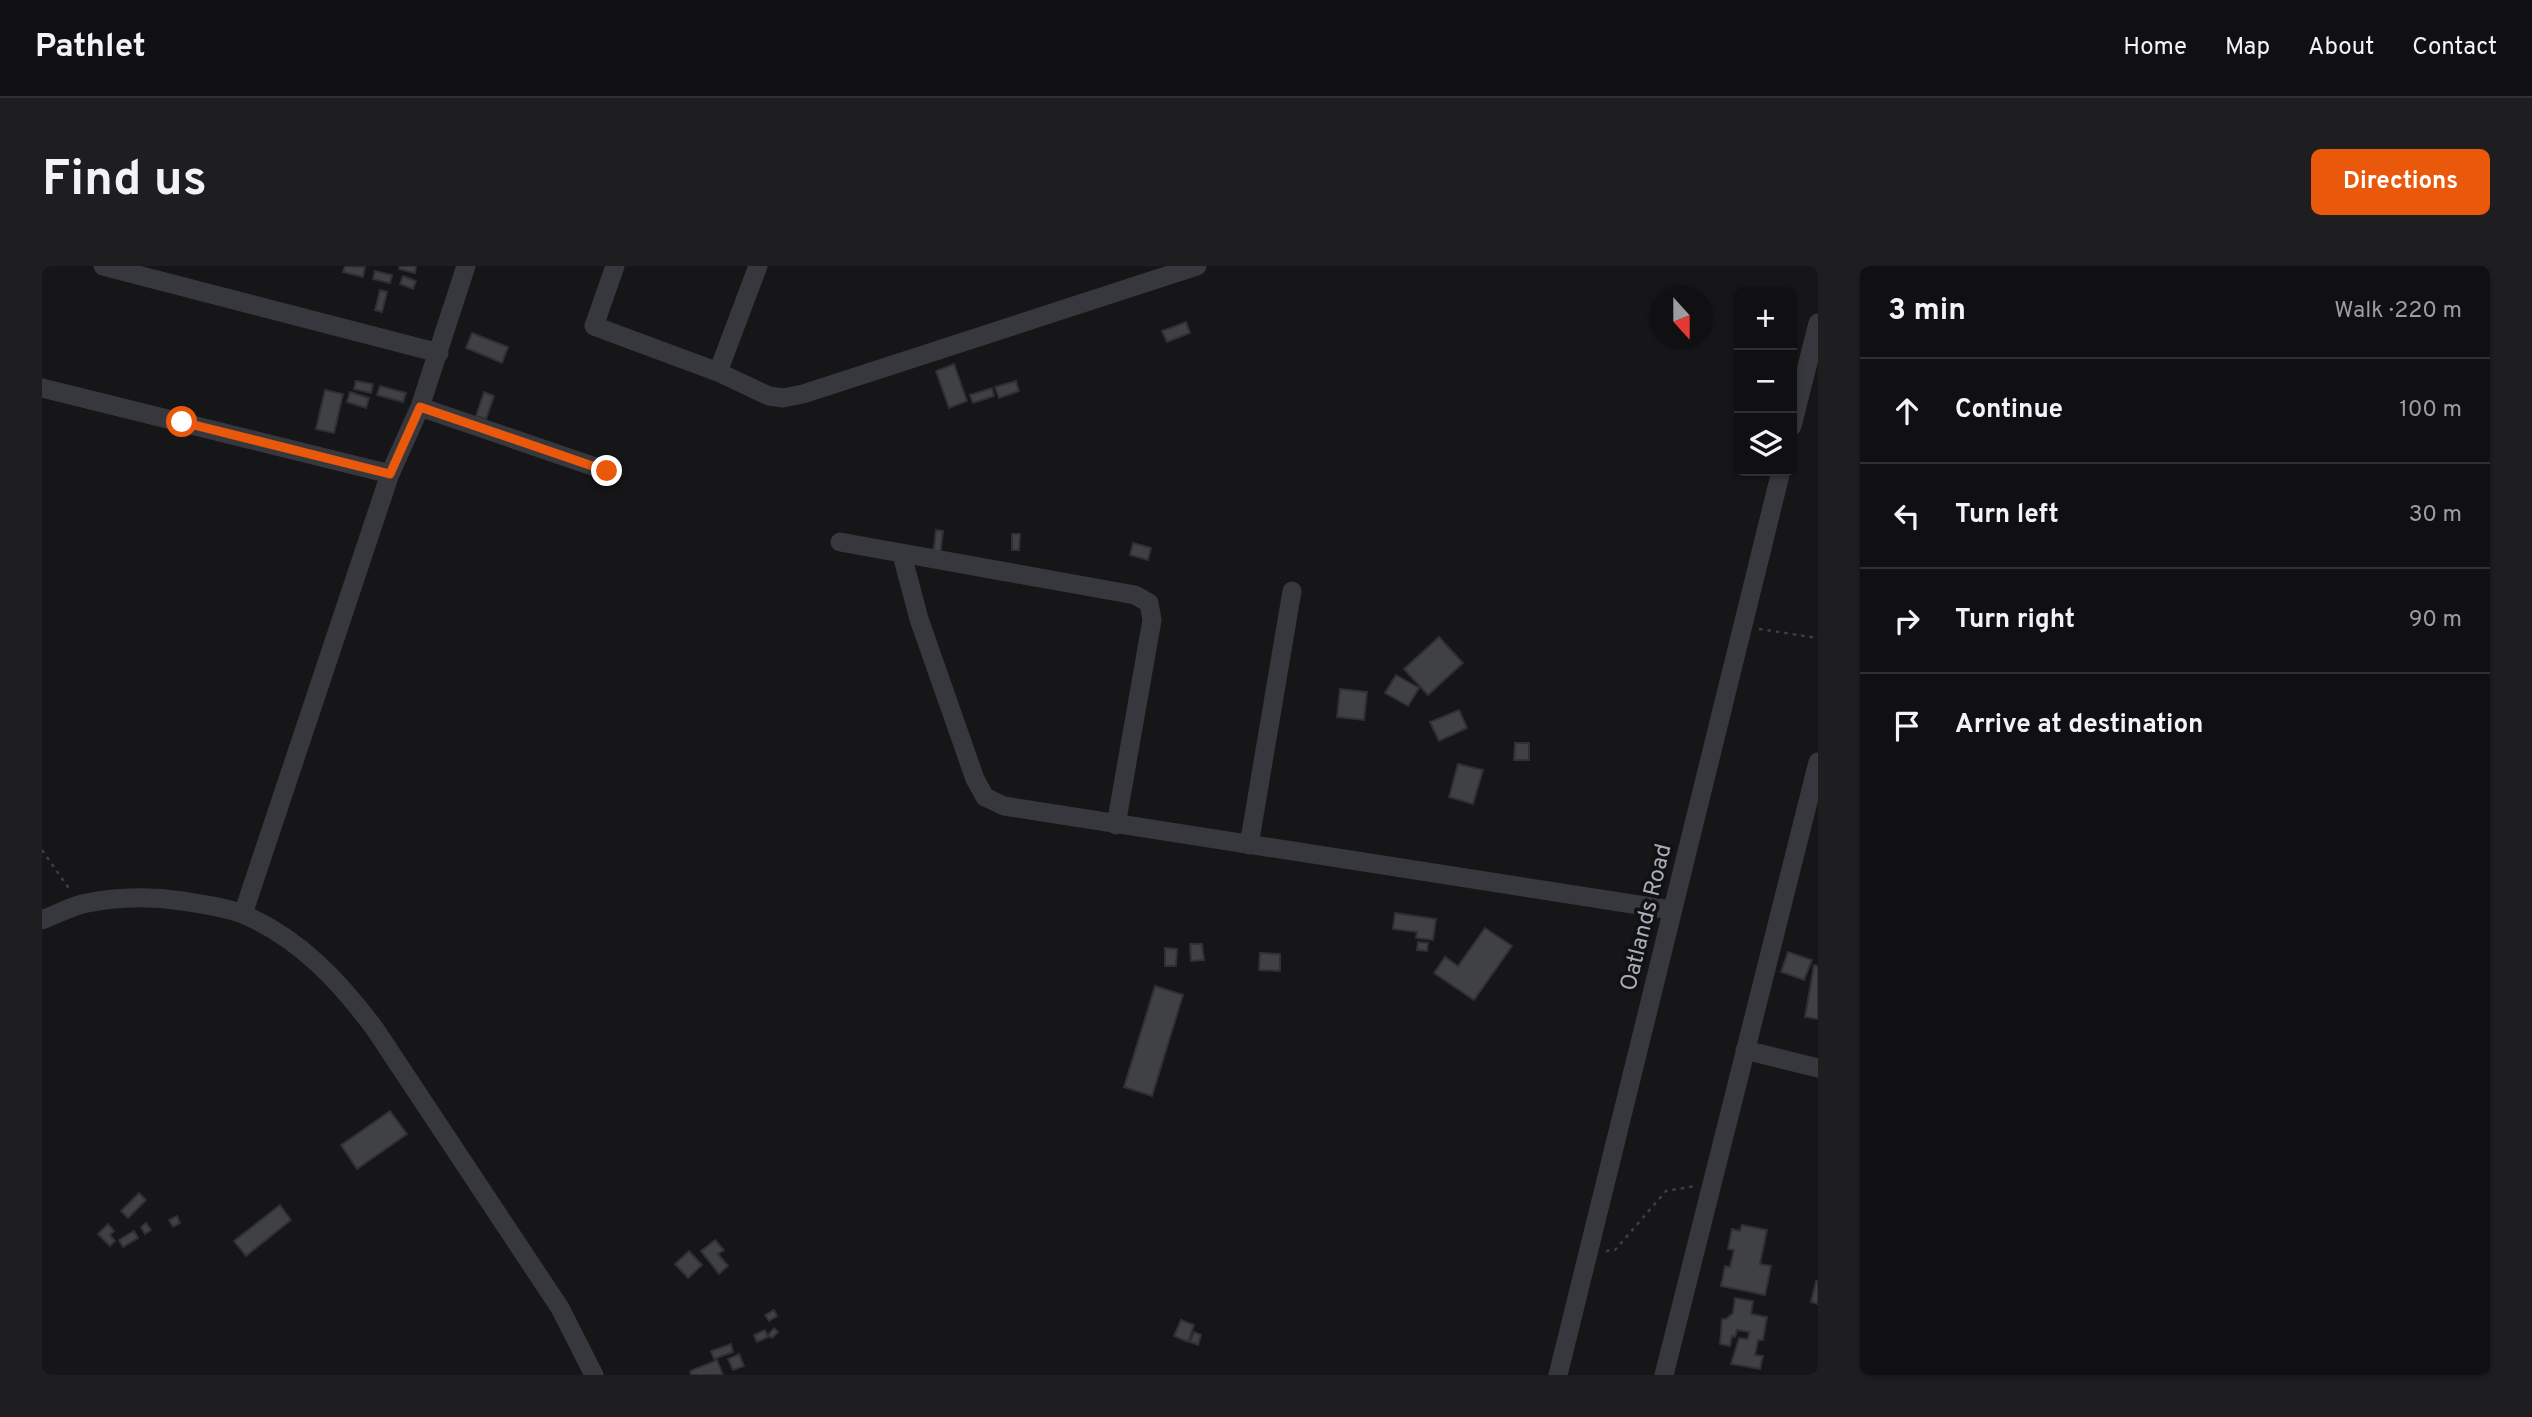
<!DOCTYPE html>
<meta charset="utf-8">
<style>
body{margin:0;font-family:Overpass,sans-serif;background:#1e1e20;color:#f1f3f6}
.controls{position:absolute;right:21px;top:21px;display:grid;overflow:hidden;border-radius:10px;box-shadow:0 2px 5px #0004}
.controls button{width:63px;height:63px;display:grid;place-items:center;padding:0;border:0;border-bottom:2px solid #303032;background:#101012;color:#f1f3f6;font:35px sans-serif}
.compass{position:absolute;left:1608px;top:21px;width:63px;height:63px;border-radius:50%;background:#101012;box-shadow:0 2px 5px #0004;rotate:159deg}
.stop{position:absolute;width:21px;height:21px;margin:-16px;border:5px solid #ea580c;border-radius:50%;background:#fff}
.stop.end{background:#ea580c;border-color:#fff;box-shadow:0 2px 7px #0008}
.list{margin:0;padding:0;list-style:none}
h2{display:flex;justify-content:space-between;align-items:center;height:91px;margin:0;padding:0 28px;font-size:30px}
h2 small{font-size:23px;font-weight:400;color:#9c9d9f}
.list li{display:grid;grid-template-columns:46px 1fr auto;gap:21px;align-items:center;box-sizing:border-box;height:105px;padding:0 28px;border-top:2px solid #303032}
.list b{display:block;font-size:26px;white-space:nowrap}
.list em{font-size:23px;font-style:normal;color:#9c9d9f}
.icon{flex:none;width:38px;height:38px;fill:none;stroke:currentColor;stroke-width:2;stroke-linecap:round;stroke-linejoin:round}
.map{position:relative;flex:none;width:1776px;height:1109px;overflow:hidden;border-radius:10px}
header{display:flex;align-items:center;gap:42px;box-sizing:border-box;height:98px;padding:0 35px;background:#101012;border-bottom:2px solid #303032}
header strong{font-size:33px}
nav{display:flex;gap:38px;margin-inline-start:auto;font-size:24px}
.intro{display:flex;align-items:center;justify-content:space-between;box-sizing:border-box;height:168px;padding:0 42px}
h1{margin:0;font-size:49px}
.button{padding:18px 32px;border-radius:10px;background:#ea580c;color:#fff;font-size:24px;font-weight:700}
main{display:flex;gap:42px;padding:0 42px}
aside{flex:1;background:#101012;border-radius:10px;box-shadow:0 2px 5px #0004}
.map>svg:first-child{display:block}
.building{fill:#404145;stroke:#303034;stroke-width:2}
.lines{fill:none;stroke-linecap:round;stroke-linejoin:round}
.path{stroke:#3d3f44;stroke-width:2.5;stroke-dasharray:3.5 5;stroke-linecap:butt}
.minor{stroke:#37383d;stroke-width:19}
.route{stroke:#ea580c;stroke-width:9}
.labels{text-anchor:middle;stroke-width:7;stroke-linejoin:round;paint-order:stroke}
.street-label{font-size:23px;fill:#a8adb8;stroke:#111113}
</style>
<header>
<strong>Pathlet</strong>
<nav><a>Home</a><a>Map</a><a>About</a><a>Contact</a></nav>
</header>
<div class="intro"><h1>Find us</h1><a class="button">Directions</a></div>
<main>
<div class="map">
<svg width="1776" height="1109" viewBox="0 0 1776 1109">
<rect width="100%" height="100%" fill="#161618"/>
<!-- building -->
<path class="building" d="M303,0L323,1L321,11L301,6Z
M358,0H374L373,7L357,3Z
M333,5L350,9L348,17L331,13Z
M361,10L374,15L371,23L358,18Z
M338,24L345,26L340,46L333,44Z
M1144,56L1148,67L1125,76L1120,65Z
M430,67L466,81L460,97L424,82Z
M912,98L925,135L907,142L894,105Z
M314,115L331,118L329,127L312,123Z
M974,115L977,125L957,132L953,121Z
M338,120L364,127L361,136L335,129Z
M950,122L952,130L931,137L928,129Z
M283,124L301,128L292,167L274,163Z
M308,126L327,132L324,142L305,136Z
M442,126L452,130L444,153L434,150Z
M894,264L901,265L898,290L891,289Z
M970,268H978L977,284H970Z
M1091,277L1109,282L1106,294L1088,289Z
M1397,371L1421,397L1386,429L1362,403Z
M1354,409L1377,422L1366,440L1343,427Z
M1298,423L1325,426L1322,454L1295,451Z
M1417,444L1425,462L1397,475L1388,456Z
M1473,477H1487V494H1472Z
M1416,498L1441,504L1431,538L1407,531Z
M1353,647L1394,653L1391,674L1374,672L1375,666L1351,663Z
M1443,662L1470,680L1432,734L1392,707L1403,691L1416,700Z
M1376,676L1386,677L1385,685L1375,684Z
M1148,678H1160L1162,694L1149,695Z
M1123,682L1135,683L1134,700H1123Z
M1746,686L1770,694L1762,714L1739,706Z
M1218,687L1238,688V705L1217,704Z
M1772,699L1776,700V753L1763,751Z
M1113,720L1141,729L1110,830L1082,821Z
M348,845L365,868L315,903L299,879Z
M97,927L104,934L86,952L79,945Z
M238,939L249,954L204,990L192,975Z
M135,950L138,957L131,961L127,954Z
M104,957L109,964L103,968L99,961Z
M66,958L72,965L68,969L73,975L68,980L56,968Z
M1700,959L1725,964L1718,998L1729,1000L1723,1029L1679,1020L1683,1000L1688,1001L1692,984L1686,983L1690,963L1698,965Z
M92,965L96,972L81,981L77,974Z
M673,974L682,984L676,988L686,1000L677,1008L659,985Z
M647,985L660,999L646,1012L633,998Z
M1774,1015H1776V1038L1769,1036Z
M1693,1032L1711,1035L1709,1048L1725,1051L1721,1074H1716L1713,1089L1721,1090L1718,1103L1689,1098L1697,1072L1706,1073L1707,1066L1695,1064L1693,1071L1690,1070L1688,1080L1678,1078L1680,1053H1684L1691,1047Z
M732,1044L735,1050L727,1055L723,1049Z
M1139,1054L1152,1059L1146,1076L1132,1070Z
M732,1062L736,1066L730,1072L726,1069Z
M723,1064L726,1071L715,1076L712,1069Z
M1152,1066L1159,1069L1156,1079L1148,1076Z
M689,1078L691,1086L672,1093L669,1085Z
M697,1088L702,1100L691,1104L686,1093Z
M675,1094L681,1109H649L648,1105Z"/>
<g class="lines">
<!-- path -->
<path class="path" d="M1717,363L1776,372
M0,584L28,624
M1564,985L1573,984L1624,925L1653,920"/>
<!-- minor -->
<path class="minor" d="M61,0L397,87
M573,0L552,60L676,106L727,130L741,132L761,128L1155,0
M676,106L716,0
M0,122L348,208
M378,141L565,205
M1750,160L1776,57
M798,276L1093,329L1107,337L1110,354L1074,559
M860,289L877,353L933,513L943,531L962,540L1629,644
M1207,579L1250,325
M201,648L348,208L378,141L424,0
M0,654C13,649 26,642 40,638C72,631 107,630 140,635C160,638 184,641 203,649C258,673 298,716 333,763L518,1042L552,1109
M1703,784L1776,802
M1516,1109L1739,205
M1622,1109L1776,496"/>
</g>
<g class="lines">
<!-- route -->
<path class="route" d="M140,156L348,208L378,141L565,205"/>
</g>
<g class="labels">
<!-- street labels -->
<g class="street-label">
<text transform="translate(1603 651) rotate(-76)" y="8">Oatlands Road</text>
</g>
</g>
</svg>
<div class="controls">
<button>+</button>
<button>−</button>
<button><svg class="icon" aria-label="layers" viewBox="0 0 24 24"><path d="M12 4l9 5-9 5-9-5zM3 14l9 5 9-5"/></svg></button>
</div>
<svg class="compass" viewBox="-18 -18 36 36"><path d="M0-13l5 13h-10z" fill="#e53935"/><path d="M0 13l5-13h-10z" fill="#9c9d9f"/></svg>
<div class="stop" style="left:140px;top:156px"></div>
<div class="stop end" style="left:565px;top:205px"></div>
</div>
<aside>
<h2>3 min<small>Walk · 220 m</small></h2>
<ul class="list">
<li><svg class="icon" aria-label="ahead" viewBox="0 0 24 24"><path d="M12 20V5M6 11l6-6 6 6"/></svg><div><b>Continue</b></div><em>100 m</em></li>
<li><svg class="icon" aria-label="left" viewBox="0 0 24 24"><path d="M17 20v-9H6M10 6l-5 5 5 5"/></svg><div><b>Turn left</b></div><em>30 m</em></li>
<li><svg class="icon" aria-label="right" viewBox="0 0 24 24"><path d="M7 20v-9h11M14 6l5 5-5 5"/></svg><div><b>Turn right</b></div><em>90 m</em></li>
<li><svg class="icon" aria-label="arrive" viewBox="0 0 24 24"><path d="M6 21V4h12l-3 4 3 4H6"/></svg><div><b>Arrive at destination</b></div></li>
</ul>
</aside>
</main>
